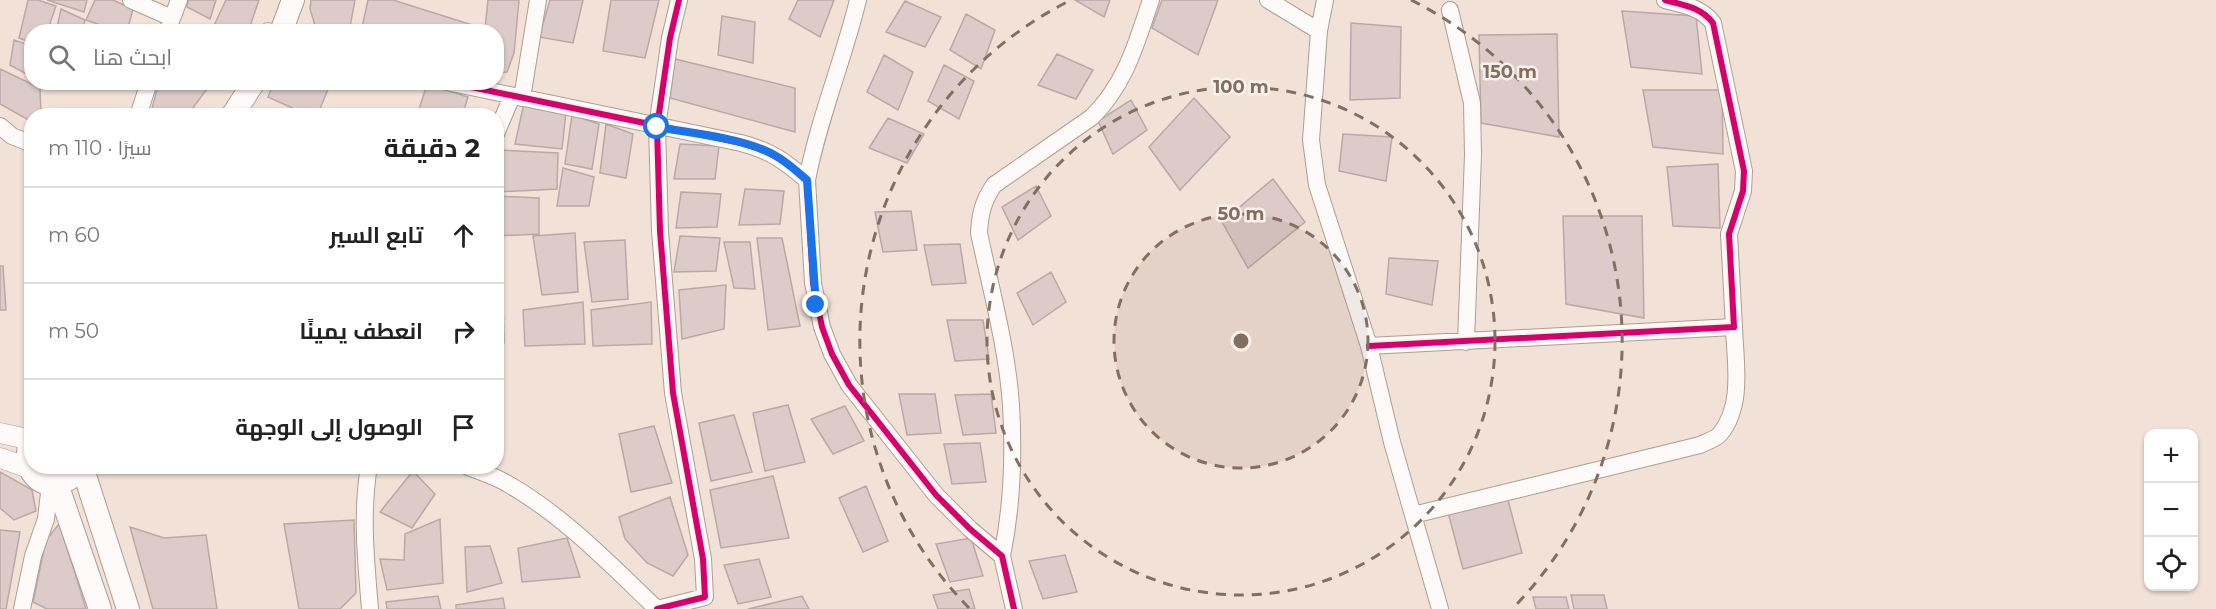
<!DOCTYPE html>
<html lang="ar">
<meta charset="utf-8">
<style>
body{margin:0;font-family:Montserrat,Cairo,sans-serif;background:#f6f6f6;color:#222;direction:rtl}
.controls{position:absolute;right:18px;bottom:18px;display:grid;overflow:hidden;border-radius:12px;box-shadow:0 2px 4px #0004}
.controls button{width:54px;height:54px;display:grid;place-items:center;padding:0;border:0;border-bottom:2px solid #e0e0e0;background:#fff;color:#222;font:30px sans-serif}
.stop{position:absolute;width:18px;height:18px;margin:-14px;border:4px solid #1a73e8;border-radius:50%;background:#fff}
.stop.end{background:#1a73e8;border-color:#fff;box-shadow:0 2px 6px #0008}
.list{margin:0;padding:0;list-style:none}
h2{display:flex;justify-content:space-between;align-items:center;height:78px;margin:0;padding:0 24px;font-size:26px}
h2 small{font-size:20px;font-weight:400;color:#767676}
.list li{display:grid;grid-template-columns:39px 1fr auto;gap:18px;align-items:center;box-sizing:border-box;height:96px;padding:0 24px;border-top:2px solid #e0e0e0}
.list b{display:block;font-size:22px;white-space:nowrap}
.list em{font-size:20px;font-style:normal;color:#767676}
.icon{flex:none;width:33px;height:33px;fill:none;stroke:currentColor;stroke-width:2;stroke-linecap:round;stroke-linejoin:round}
.map{position:relative;flex:none;width:2216px;height:609px;overflow:hidden;direction:ltr}
.search{position:absolute;background:#fff;box-shadow:0 2px 4px #0004;left:24px;top:24px;width:480px;height:66px;display:flex;align-items:center;gap:15px;box-sizing:border-box;padding:0 21px;border-radius:24px;color:#767676;font-size:22px}
.panel{position:absolute;background:#fff;box-shadow:0 2px 4px #0004;left:24px;top:108px;width:480px;height:366px;border-radius:24px;direction:rtl}
.map>svg:first-child{display:block}
.building{fill:#ddcbc9;stroke:#baa8a7;stroke-width:1.5}
.lines{fill:none;stroke-linecap:round;stroke-linejoin:round}
.minor-casing{stroke:#ae9e92;stroke-width:18}
.tertiary-casing{stroke:#ae9e92;stroke-width:21}
.secondary-casing{stroke:#ae9e92;stroke-width:24}
.minor{stroke:#fdfaf9;stroke-width:16}
.tertiary{stroke:#fdfaf9;stroke-width:20}
.secondary{stroke:#fdfaf9;stroke-width:22}
.cycleway-casing{stroke:#fbf1ea;stroke-width:10}
.cycleway{stroke:#d6006c;stroke-width:6}
.route{stroke:#1a73e8;stroke-width:8}
.ring{fill:none;stroke:#826f62;stroke-width:3;stroke-dasharray:10 8}
.centre{fill:#826f62;stroke:#fbf1ea;stroke-width:3}
.ring-label{font-size:18px;text-anchor:middle;font-weight:bold;fill:#826f62;stroke:#fbf1ea;stroke-width:5;stroke-linejoin:round;paint-order:stroke}
</style>
<div class="map">
<svg width="2216" height="609" viewBox="0 0 2216 609">
<rect width="100%" height="100%" fill="#f2e1d6"/>
<!-- building -->
<path class="building" d="M28,0H38L56,6L47,32H32V43L19,38Z
M47,0H87L84,12Z
M95,0H113L133,9L127,32H121L86,20Z
M188,0H216L210,19L187,7Z
M226,0H259L248,32H211Z
M311,0H355L349,32H317L310,9Z
M368,0H393L485,29L488,0H519L514,53L507,72L496,73V32H361Z
M550,0H583L573,43L539,37Z
M611,0H659L645,58L603,51Z
M798,0H834L820,37L789,19Z
M1075,0H1110L1104,17Z
M1162,0H1218L1198,55L1152,28Z
M905,1L941,17L925,47L886,32Z
M61,9L85,20L82,32H56Z
M1622,11L1696,16L1702,74L1631,67Z
M966,14L995,30L981,69L950,50Z
M722,16L755,22L753,63L718,55Z
M1351,23L1401,27L1400,98L1350,100Z
M1557,34L1559,137L1481,123L1479,35Z
M14,40L32,46V77L10,65Z
M1057,54L1093,70L1076,99L1038,85Z
M884,55L913,72L898,110L867,92Z
M675,59L795,88V132L670,98Z
M944,65L974,81L959,119L928,101Z
M0,69L40,88L41,116H32V122L0,104Z
M159,82H212L187,116H150Z
M274,82H331L317,116H310L268,97Z
M427,84L468,97L462,116H417Z
M1643,90H1722L1723,154L1653,147Z
M1194,98L1230,137L1180,190L1149,147Z
M1131,100L1147,130L1113,154L1098,121Z
M524,103L566,112L562,149L515,144Z
M572,115L599,124L592,169L565,164Z
M888,118L924,134L907,163L869,148Z
M606,124L633,134L626,178L600,173Z
M1343,134L1392,137L1386,181L1339,171Z
M680,144L719,146L715,179H674Z
M498,150L558,153L557,189L497,192Z
M1718,164L1720,228L1673,226L1667,167Z
M563,168L594,177L589,206H557Z
M1273,179L1305,222L1248,268L1222,222Z
M1036,186L1051,216L1018,240L1002,207Z
M745,189L784,191L780,224L739,225Z
M681,192L721,194L717,227L676,228Z
M496,196L539,198V234L496,236Z
M911,211L917,250L883,252L875,212Z
M1563,216H1642L1644,318L1566,304Z
M575,233L578,292L542,295L533,236Z
M680,236L720,238L716,271L674,272Z
M757,238H782L800,326L768,330Z
M625,240L628,299L592,302L584,242Z
M724,242H750L755,289L734,288Z
M960,244L966,283L932,285L924,245Z
M1389,258L1438,261L1432,305L1386,294Z
M0,266H3L6,310H0Z
M1051,272L1066,302L1033,325L1017,293Z
M726,285L724,329L682,339L679,290Z
M503,302L504,343H496V303Z
M583,302L585,344L525,346L523,310Z
M651,302L652,344L593,346L591,310Z
M947,320H983L989,359L955,361Z
M899,394H935L941,433L907,435Z
M991,394L996,433L963,435L955,395Z
M788,405L805,462L765,471L753,413Z
M845,406L864,441L833,454L811,419Z
M734,415L752,472L711,481L699,423Z
M654,426L672,483L631,492L619,434Z
M980,443L986,482L952,484L944,444Z
M413,471L435,494L412,528L380,512Z
M0,472L32,490L36,511L14,520L0,508Z
M773,476L789,538L721,548L710,490Z
M866,486L888,541L863,552L839,498Z
M670,497L688,555L673,576L647,563L625,539L619,517Z
M1508,500L1522,553L1463,569L1448,512Z
M440,519L443,583L387,590L380,559L404,560L405,534Z
M354,520L356,593L340,609H299L284,524Z
M59,524L75,573L86,609H47L33,602L46,540Z
M130,527L164,538L206,535L217,609H153Z
M0,530L20,532L6,609H0Z
M567,538L580,577L522,582L518,548Z
M971,538L983,576L950,582L936,544Z
M490,546L502,583L467,592L465,547Z
M1065,555L1077,592L1043,599L1029,561Z
M759,559L771,597L738,604L724,565Z
M969,589L975,609H938L933,595Z
M1571,595H1604L1607,609H1574Z
M438,596L441,609H387L386,602Z
M802,596L809,609H748Z
M1533,597H1566L1569,609H1536Z
M503,598L505,609H456V605Z"/>
<g class="lines">
<!-- minor casing -->
<g class="minor-casing">
<path id="minor" d="M131,0L172,18
M1268,0L1319,31
M1325,0L1319,31L1311,140L1317,185L1369,346L1392,442L1440,609
M1450,10L1472,103L1473,155L1466,342
M268,31V32
M167,32L179,0
M447,82L741,143C771,151 783,160 807,180L813,283L822,327L832,354L849,385L936,495L970,529L1002,556L1014,609
M522,98L538,0
M138,116L149,82
M0,126L12,136L32,144
M496,134L512,96
M807,180C819,118 843,61 858,0
M1369,346L1734,327L1729,234L1743,191L1744,171L1713,23C1701,7 1683,5 1665,0
M369,466C361,514 366,561 370,609
M466,466C480,472 495,476 508,484C564,516 611,565 657,609
M1413,515L1700,445C1706,442 1716,439 1720,434C1744,405 1735,361 1734,327
M1002,556C1012,507 1014,455 1011,405C1007,347 991,290 979,233C980,214 983,201 994,185L1092,117C1126,83 1136,44 1151,0
M22,609L33,556L46,519L50,484
M657,609L705,597L703,559L673,393L660,231L657,127L670,38L679,0"/>
</g>
<!-- tertiary casing -->
<g class="tertiary-casing">
<path id="tertiary" d="M0,433L32,440
M0,458L29,468"/>
</g>
<!-- secondary casing -->
<g class="secondary-casing">
<path id="secondary" d="M281,32L293,0
M232,116L254,82
M32,440C18,467 41,496 69,479
M82,466L128,609
M57,484L100,609"/>
</g>
<!-- minor -->
<use href="#minor" class="minor"/>
<!-- tertiary -->
<use href="#tertiary" class="tertiary"/>
<!-- secondary -->
<use href="#secondary" class="secondary"/>
<!-- cycleway casing -->
<g class="cycleway-casing">
<path id="cycleway" d="M447,82L741,143C771,151 783,160 807,180L813,283L822,327L832,354L849,385L936,495L970,529L1002,556L1014,609
M1369,346L1734,327L1729,234L1743,191L1744,171L1713,23C1701,7 1683,5 1665,0
M657,609L705,597L703,559L673,393L660,231L657,127L670,38L679,0"/>
</g>
<!-- cycleway -->
<use href="#cycleway" class="cycleway"/>
</g>
<g class="lines">
<!-- route -->
<path class="route" d="M657,127C690,133 734,137 764,150C780,156 794,169 807,180L816,305"/>
</g>
<!-- distance rings -->
<circle cx="1241" cy="341" r="127" fill="#826f62" fill-opacity=".12"/>
<g class="ring">
<circle cx="1241" cy="341" r="127"/>
<circle cx="1241" cy="341" r="254"/>
<path d="M969 608A381 381 0 0 1 1071 0M1411 0A381 381 0 0 1 1513 608"/>
</g>
<circle cx="1241" cy="341" r="9" class="centre"/>
<g class="ring-label">
<text x="1510" y="78">150 m</text>
<text x="1241" y="93">100 m</text>
<text x="1241" y="220">50 m</text>
</g>
</svg>
<div class="controls">
<button>+</button>
<button>−</button>
<button><svg class="icon" aria-label="locate" viewBox="0 0 24 24"><circle cx="12" cy="12" r="6"/><path d="M12 2v4M12 18v4M2 12h4M18 12h4"/></svg></button>
</div>
<div class="stop" style="left:657px;top:127px"></div>
<div class="stop end" style="left:816px;top:305px"></div>
<div class="search"><svg class="icon" aria-label="search" viewBox="0 0 24 24"><circle cx="10" cy="10" r="6"/><path d="M15 15l6 6"/></svg>ابحث هنا</div>
<section class="panel">
<h2>2 دقيقة<small>سيرًا · 110 m</small></h2>
<ul class="list">
<li><svg class="icon" aria-label="ahead" viewBox="0 0 24 24"><path d="M12 20V5M6 11l6-6 6 6"/></svg><div><b>تابع السير</b></div><em>60 m</em></li>
<li><svg class="icon" aria-label="right" viewBox="0 0 24 24"><path d="M7 20v-9h11M14 6l5 5-5 5"/></svg><div><b>انعطف يمينًا</b></div><em>50 m</em></li>
<li><svg class="icon" aria-label="arrive" viewBox="0 0 24 24"><path d="M6 21V4h12l-3 4 3 4H6"/></svg><div><b>الوصول إلى الوجهة</b></div></li>
</ul>
</section>
</div>
